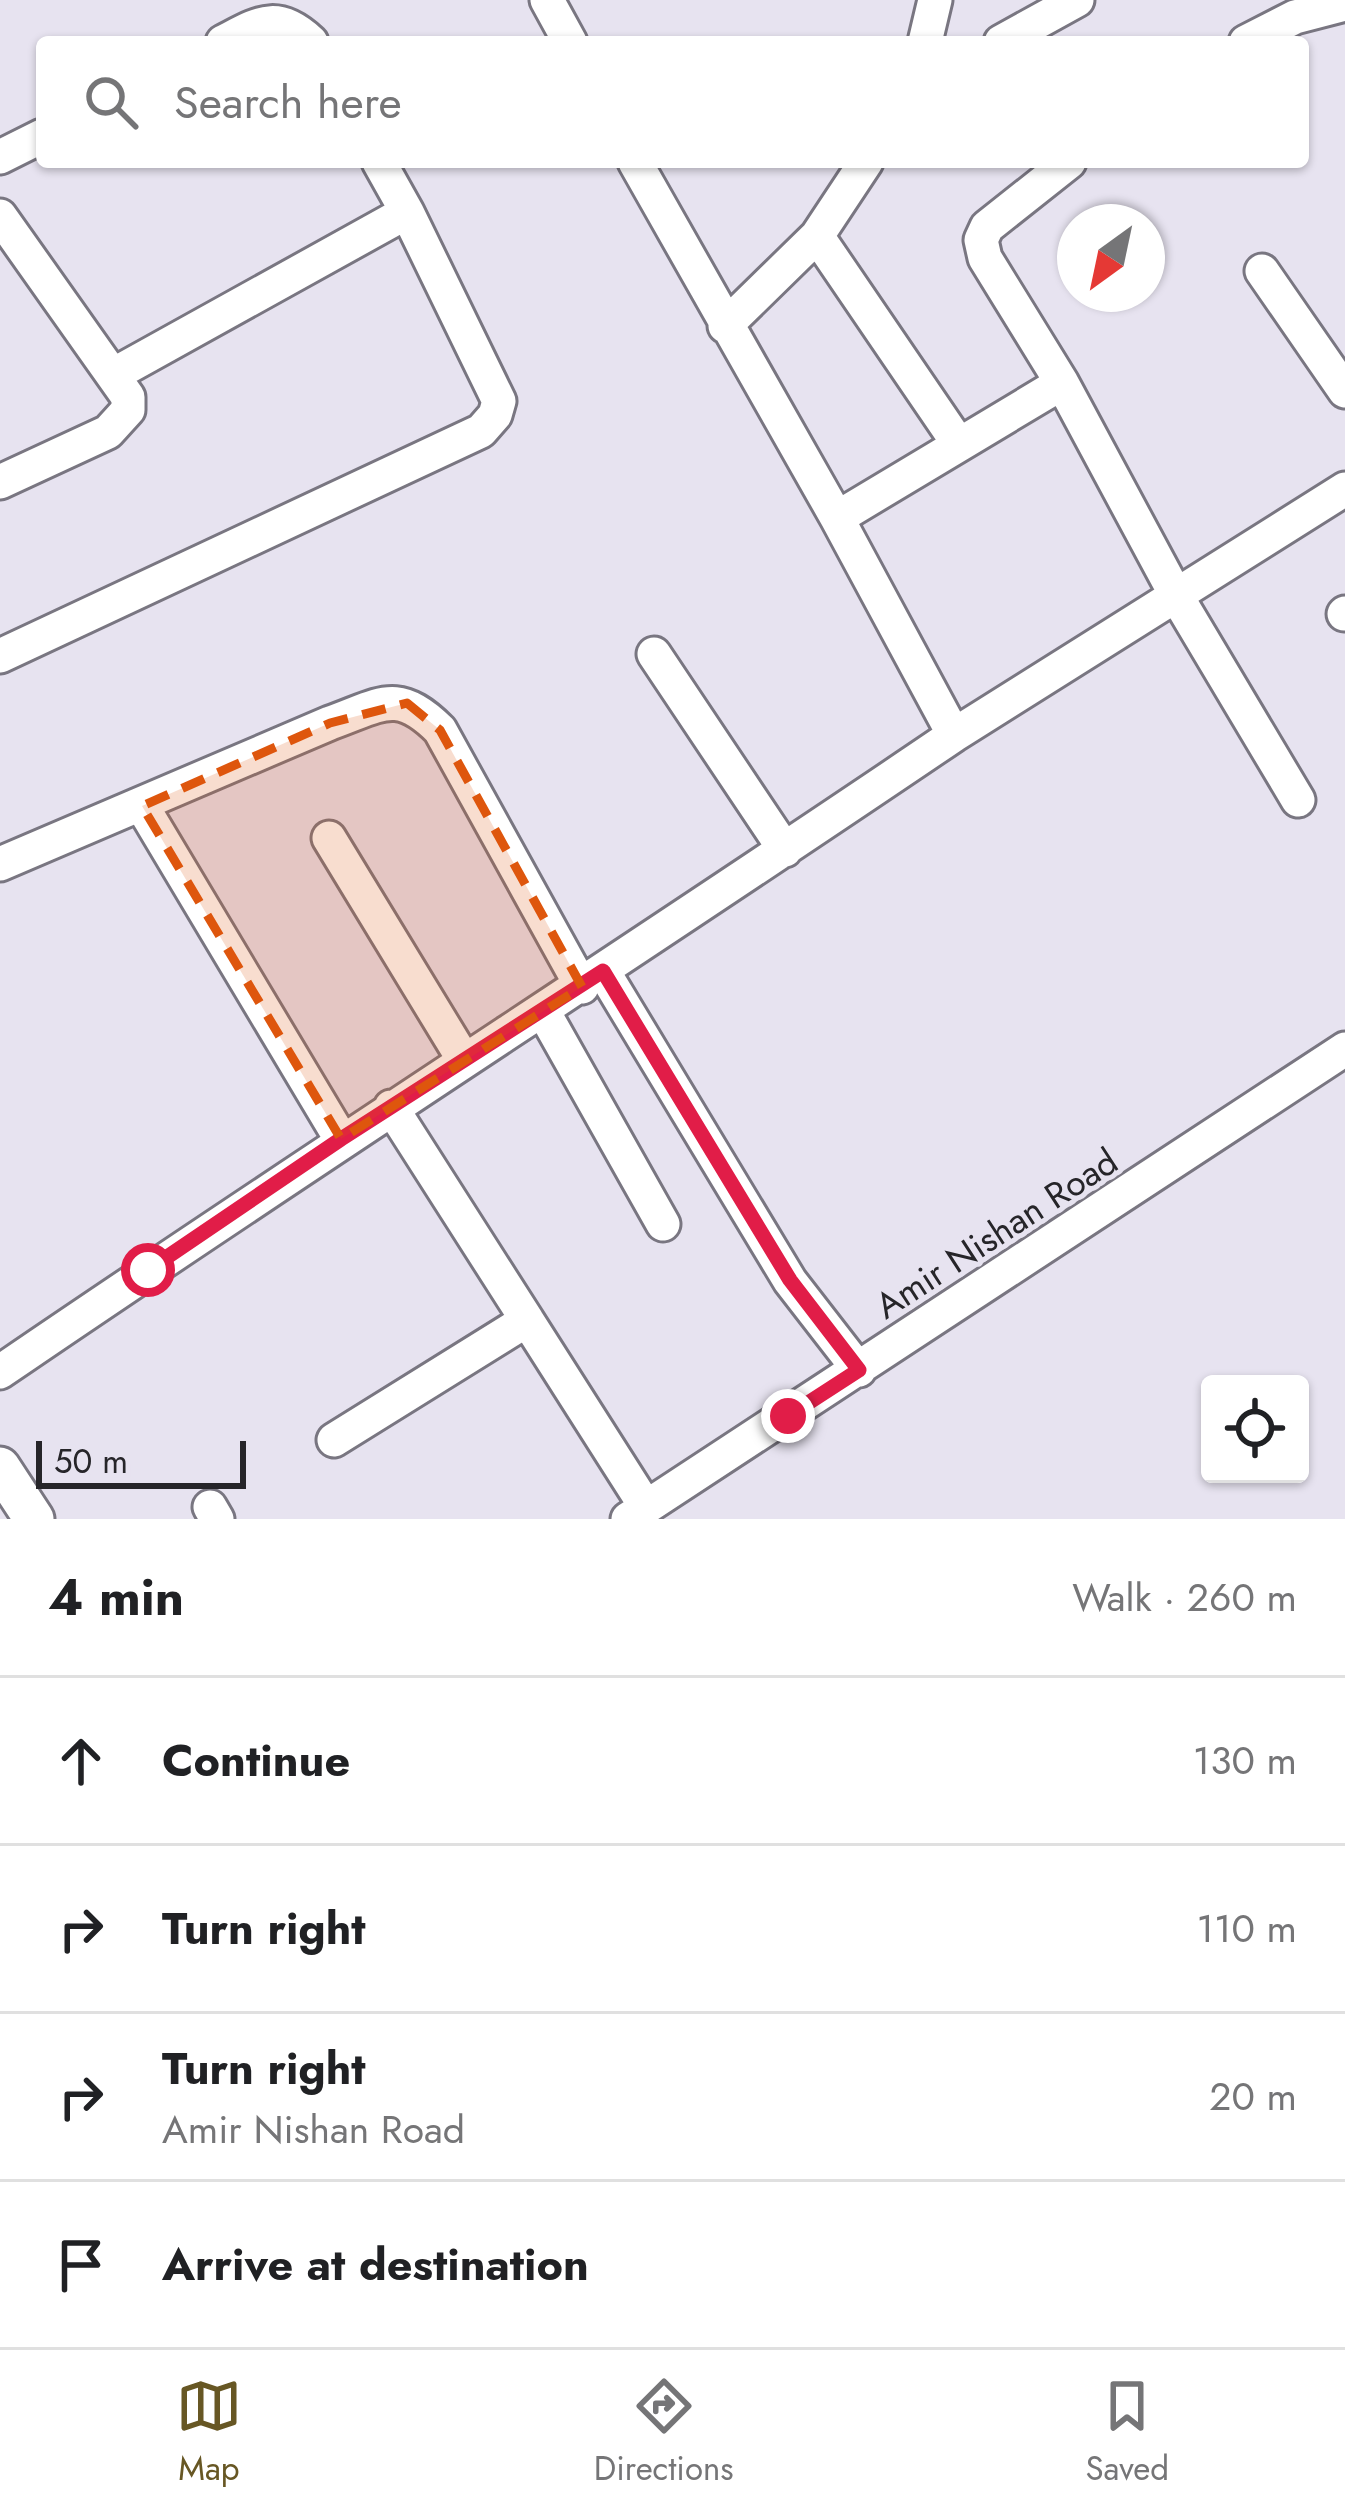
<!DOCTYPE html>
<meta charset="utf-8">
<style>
body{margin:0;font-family:Jost,sans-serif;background:#f2f2f2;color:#202124}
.controls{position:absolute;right:36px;bottom:36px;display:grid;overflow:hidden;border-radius:12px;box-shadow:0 3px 9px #0004}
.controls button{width:108px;height:108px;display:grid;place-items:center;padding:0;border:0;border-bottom:3px solid #e0e0e0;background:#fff;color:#202124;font:60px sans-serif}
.compass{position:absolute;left:1057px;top:204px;width:108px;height:108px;border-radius:50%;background:#fff;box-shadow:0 3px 9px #0004;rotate:213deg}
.scale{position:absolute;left:36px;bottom:30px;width:210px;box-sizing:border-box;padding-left:12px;border:6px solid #262529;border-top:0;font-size:33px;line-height:42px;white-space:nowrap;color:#262529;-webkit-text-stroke:9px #e7e3f0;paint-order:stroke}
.stop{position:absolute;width:36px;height:36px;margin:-27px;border:9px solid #e11d48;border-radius:50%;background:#fff}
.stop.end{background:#e11d48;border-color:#fff;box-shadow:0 3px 12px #0008}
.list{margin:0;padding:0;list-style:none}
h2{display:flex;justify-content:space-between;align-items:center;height:156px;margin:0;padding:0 48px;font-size:51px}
h2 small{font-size:39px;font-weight:400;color:#757577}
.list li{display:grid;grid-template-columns:78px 1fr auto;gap:36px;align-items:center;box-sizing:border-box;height:168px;padding:0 48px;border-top:3px solid #e0e0e0}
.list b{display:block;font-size:45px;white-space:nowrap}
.list p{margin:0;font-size:39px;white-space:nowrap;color:#757577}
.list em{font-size:39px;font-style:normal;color:#757577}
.icon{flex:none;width:66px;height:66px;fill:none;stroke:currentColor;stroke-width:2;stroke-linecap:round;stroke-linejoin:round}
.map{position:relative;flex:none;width:1345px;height:1519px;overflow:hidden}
.search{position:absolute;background:#fff;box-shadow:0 3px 9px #0004;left:36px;right:36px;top:36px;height:132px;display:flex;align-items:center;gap:30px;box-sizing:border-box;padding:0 42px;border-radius:12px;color:#757577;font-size:45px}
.sheet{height:828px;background:#fff}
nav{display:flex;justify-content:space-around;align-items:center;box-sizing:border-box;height:168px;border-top:3px solid #e0e0e0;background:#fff;font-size:33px;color:#757577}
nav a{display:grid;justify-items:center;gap:6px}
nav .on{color:#675724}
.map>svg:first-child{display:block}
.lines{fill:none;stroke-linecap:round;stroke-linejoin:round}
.minor-casing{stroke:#797681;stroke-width:39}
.tertiary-casing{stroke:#797681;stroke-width:45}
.minor{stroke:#fff;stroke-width:33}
.tertiary{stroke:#fff;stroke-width:39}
.route{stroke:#e11d48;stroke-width:15}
.marked{fill:#de560d;fill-opacity:0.2;stroke:#de560d;stroke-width:9;stroke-dasharray:24 15;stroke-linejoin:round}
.labels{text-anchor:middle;stroke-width:10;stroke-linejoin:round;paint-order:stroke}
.street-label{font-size:36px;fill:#262529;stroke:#e7e3f0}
</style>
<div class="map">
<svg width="1345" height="1519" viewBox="0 0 1345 1519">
<rect width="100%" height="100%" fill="#e7e3f0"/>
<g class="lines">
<!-- minor casing -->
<g class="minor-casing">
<path id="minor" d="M547,0L570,42
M223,42C260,23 277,10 311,42
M925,42L935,0
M1001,42L1077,0
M1246,42L1295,17L1345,4
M0,157L42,136
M379,162L407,212
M635,162L837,518L954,735L1345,489
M1069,162L987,227L981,240L985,258L1062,383L1177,597L1298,800
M0,216L128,397V410L108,432L0,482
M817,236L958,443
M1262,271L1345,391
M725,326L817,236L866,162
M837,518L1062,383
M1344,614L1345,613
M654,654L785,850
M0,656L481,431L495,415L499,401L407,212L113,375
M142,806L341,1139
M329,838L464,1060
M0,864L330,723C381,705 397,687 440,730L582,987
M603,971L790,1281L859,1370
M543,1011L663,1224
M391,1107L527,1320
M0,1372C316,1156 637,950 954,735
M334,1440L527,1320L646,1507
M210,1507L217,1519
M628,1519L1345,1049"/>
</g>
<!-- tertiary casing -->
<g class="tertiary-casing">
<path id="tertiary" d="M0,1467L34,1519"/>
</g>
<!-- minor -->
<use href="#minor" class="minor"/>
<!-- tertiary -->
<use href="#tertiary" class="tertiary"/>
</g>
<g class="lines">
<!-- route -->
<path class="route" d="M148,1270L341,1139L603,971L790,1280L859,1370L788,1416"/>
</g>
<!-- marked area -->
<path class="marked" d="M407,703L440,730L582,987L341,1139L142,806L330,723Z"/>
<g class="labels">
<!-- street labels -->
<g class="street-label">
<text transform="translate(996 1233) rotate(-33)" y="13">Amir Nishan Road</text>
</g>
</g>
</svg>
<div class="controls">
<button><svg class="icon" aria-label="locate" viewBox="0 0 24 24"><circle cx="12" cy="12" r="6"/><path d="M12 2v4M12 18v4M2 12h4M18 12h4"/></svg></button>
</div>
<svg class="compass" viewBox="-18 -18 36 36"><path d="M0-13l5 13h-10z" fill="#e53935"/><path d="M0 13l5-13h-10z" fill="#757577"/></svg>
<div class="scale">50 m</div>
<div class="stop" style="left:148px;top:1270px"></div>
<div class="stop end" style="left:788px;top:1416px"></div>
<div class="search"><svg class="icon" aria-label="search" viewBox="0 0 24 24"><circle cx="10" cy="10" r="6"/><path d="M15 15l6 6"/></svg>Search here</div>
</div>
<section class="sheet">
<h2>4 min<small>Walk · 260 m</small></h2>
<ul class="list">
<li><svg class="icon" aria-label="ahead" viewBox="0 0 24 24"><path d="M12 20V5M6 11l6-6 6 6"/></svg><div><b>Continue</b></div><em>130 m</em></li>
<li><svg class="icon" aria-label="right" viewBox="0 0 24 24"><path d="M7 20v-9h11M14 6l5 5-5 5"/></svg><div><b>Turn right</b></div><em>110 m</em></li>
<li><svg class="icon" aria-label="right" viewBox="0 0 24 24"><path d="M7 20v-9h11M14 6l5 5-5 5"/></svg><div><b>Turn right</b><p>Amir Nishan Road</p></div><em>20 m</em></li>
<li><svg class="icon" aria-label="arrive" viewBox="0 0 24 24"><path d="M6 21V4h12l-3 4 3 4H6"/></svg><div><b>Arrive at destination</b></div></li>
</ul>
</section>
<nav>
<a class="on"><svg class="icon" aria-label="map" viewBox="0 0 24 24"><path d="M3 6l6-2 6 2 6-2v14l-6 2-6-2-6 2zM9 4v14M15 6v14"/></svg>Map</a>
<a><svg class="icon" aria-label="directions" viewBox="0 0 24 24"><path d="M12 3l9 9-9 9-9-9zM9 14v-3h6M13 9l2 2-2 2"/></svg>Directions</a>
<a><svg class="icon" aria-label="saved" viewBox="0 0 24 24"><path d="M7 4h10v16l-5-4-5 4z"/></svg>Saved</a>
</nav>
